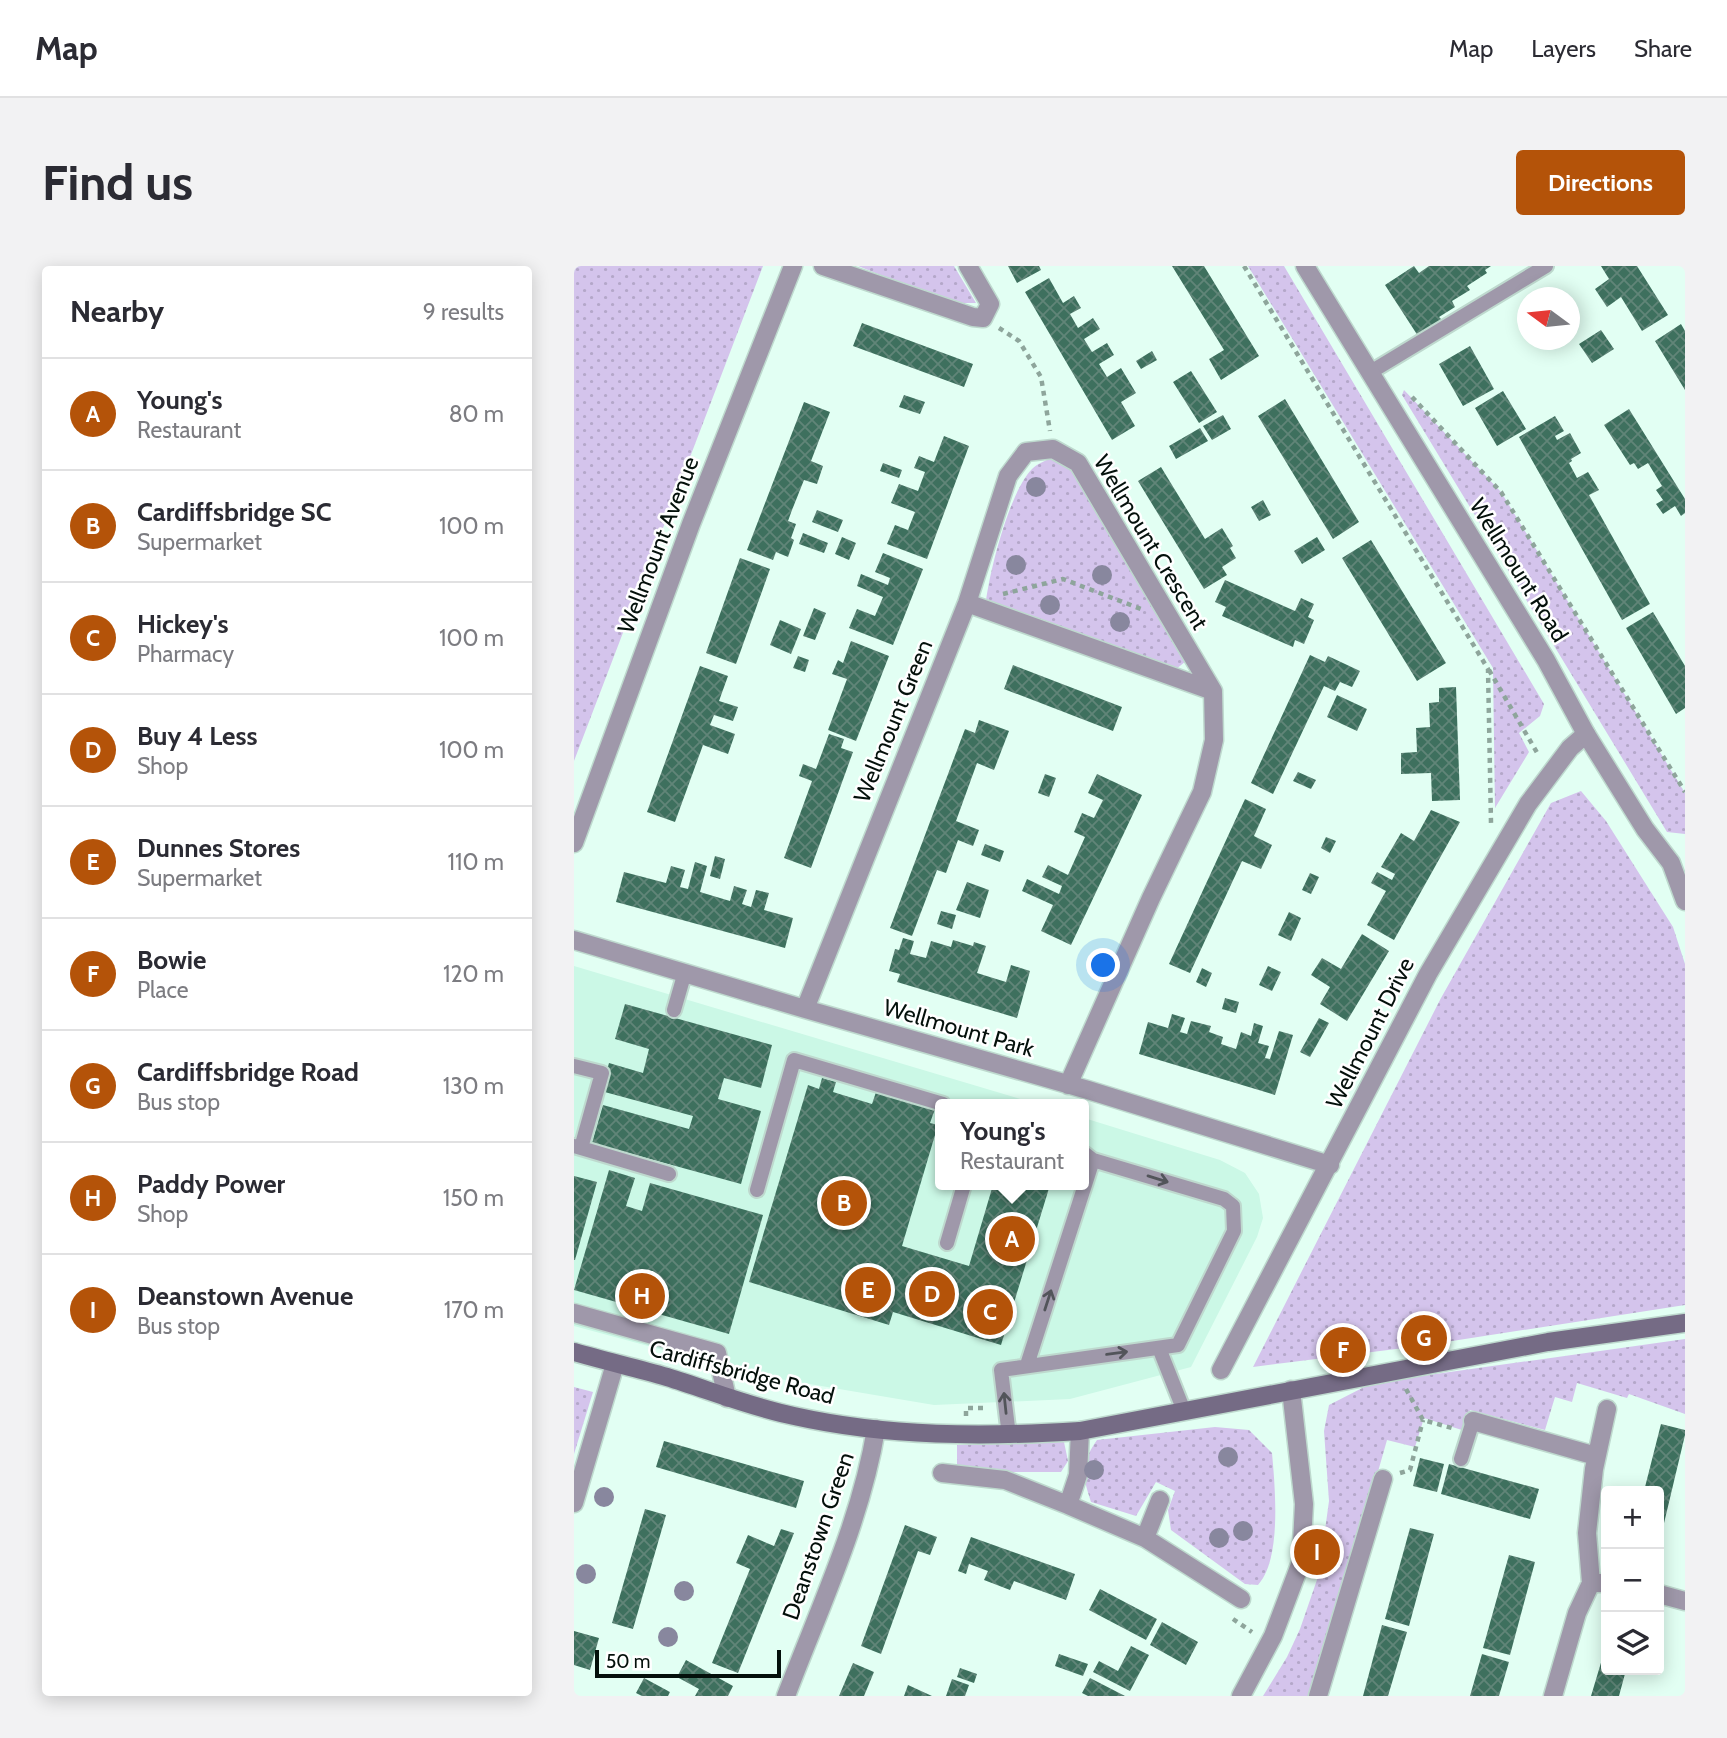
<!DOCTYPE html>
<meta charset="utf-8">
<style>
body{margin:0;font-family:Cabin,sans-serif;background:#f2f2f3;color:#2b2b33}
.controls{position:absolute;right:21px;bottom:21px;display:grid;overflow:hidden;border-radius:7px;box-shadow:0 4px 18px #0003}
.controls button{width:63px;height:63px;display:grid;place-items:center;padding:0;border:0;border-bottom:2px solid #e1e1e2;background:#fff;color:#2b2b33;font:35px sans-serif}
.compass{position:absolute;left:943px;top:21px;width:63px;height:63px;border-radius:50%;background:#fff;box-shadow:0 4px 18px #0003;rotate:285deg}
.scale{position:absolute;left:21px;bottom:18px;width:186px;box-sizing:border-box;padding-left:7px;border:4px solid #04100b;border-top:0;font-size:19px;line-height:24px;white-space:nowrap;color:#04100b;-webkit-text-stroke:5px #fff;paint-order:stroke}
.you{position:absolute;left:530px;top:700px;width:24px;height:24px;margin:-18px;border:5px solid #fff;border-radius:50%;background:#1a73e8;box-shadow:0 0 0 10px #1a73e833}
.badge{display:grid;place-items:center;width:46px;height:46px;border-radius:50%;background:#b45309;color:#fff;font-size:23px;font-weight:700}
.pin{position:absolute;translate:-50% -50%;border:4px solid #fff;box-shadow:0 2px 7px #0006}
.popup{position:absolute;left:361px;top:833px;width:154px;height:91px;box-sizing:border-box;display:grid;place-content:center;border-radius:7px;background:#fff;filter:drop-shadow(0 2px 5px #0005);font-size:23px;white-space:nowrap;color:#7c7c81}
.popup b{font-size:26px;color:#2b2b33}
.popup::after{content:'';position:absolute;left:50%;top:100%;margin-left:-14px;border:14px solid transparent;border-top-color:#fff}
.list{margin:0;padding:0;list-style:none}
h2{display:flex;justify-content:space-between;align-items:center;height:91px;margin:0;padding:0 28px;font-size:30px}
h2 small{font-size:23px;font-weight:400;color:#7c7c81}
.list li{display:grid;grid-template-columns:46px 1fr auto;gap:21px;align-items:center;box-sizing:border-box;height:112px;padding:0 28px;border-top:2px solid #e1e1e2}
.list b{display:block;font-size:26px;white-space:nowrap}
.list p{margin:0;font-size:23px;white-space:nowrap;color:#7c7c81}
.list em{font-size:23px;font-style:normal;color:#7c7c81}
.icon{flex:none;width:38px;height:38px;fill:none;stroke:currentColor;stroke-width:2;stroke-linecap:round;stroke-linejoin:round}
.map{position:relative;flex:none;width:1111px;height:1430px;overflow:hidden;border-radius:7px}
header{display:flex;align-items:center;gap:42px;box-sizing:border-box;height:98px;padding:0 35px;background:#fff;border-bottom:2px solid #e1e1e2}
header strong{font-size:33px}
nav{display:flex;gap:38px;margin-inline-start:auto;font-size:24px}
.intro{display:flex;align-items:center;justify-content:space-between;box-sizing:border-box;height:168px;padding:0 42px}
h1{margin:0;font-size:49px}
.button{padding:18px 32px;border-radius:7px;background:#b45309;color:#fff;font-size:24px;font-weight:700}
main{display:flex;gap:42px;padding:0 42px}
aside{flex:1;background:#fff;border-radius:7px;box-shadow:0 4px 18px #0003}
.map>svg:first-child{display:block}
.built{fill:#cbf8e6}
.grass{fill:url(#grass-dots)}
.building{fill:url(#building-cross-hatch)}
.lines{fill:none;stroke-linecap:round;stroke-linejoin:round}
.service-casing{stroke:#bed9ce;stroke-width:18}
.minor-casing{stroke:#bed9ce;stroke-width:21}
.tertiary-casing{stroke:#bed9ce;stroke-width:21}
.secondary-casing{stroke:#bed9ce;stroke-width:21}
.path{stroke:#8ea59b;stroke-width:4.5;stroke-dasharray:5 5;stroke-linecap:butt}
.service{stroke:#9f98aa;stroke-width:14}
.minor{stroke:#9f98aa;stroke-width:18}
.tertiary{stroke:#9f98aa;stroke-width:18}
.secondary{stroke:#756b85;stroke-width:18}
.tree{fill:#88879e}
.oneway{stroke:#52545a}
.labels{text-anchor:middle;stroke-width:5;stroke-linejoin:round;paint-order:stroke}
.street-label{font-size:23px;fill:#04100b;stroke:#fff}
</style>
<header>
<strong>Map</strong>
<nav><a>Map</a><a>Layers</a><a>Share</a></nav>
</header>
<div class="intro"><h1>Find us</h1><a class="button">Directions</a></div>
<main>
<aside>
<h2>Nearby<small>9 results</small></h2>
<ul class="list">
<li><span class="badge">A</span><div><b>Young's</b><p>Restaurant</p></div><em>80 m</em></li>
<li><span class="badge">B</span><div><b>Cardiffsbridge SC</b><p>Supermarket</p></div><em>100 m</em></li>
<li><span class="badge">C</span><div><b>Hickey's</b><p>Pharmacy</p></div><em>100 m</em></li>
<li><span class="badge">D</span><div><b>Buy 4 Less</b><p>Shop</p></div><em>100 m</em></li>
<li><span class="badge">E</span><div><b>Dunnes Stores</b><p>Supermarket</p></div><em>110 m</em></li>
<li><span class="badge">F</span><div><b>Bowie</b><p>Place</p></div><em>120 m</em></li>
<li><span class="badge">G</span><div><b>Cardiffsbridge Road</b><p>Bus stop</p></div><em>130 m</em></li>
<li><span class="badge">H</span><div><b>Paddy Power</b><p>Shop</p></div><em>150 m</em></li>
<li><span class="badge">I</span><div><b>Deanstown Avenue</b><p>Bus stop</p></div><em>170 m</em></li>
</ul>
</aside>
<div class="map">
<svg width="1111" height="1430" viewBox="0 0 1111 1430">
<defs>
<pattern id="grass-dots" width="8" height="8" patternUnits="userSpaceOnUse" patternTransform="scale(1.75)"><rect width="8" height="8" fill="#d4c4ec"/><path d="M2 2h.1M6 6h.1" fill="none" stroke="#b4a7c9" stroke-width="1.8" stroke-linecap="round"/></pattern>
<pattern id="building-cross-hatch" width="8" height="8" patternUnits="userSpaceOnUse" patternTransform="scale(1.75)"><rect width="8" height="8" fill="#3e705e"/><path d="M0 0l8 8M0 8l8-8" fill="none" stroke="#618578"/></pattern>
</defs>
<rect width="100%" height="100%" fill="#e2fff3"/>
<!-- built -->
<path class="built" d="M0,700L463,838H366V919H510V852L646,894L671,907L685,928L689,952L683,971L617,1101L496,1133L360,1139L182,1109L0,1060Z"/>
<!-- grass -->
<path class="grass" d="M0,0H189L0,495Z
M284,0H380L402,37H377Z
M674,0H710L970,438L966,450L945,467L955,486L921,542L919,402Z
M830,124L927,226L1111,527V568L1093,566L828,129Z
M477,192L501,205L612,395L601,404L412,335C416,303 436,225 458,203C463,198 471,195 477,192Z
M1007,525L1032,555L1099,661L1111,698V1039L846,1080L679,1101L867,732L977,537Z
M1111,1073V1148L1055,1128L1053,1132L1003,1117L998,1136L981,1131L971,1164L896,1144L891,1165L850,1152L841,1181L813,1174L740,1430H689L713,1391L726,1363L745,1308L755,1235L750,1165L755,1139L798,1117Z
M0,1121L19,1126L0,1188Z
M641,1161L675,1164L698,1187C701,1221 708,1293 684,1319L671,1318L597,1264L594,1244L601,1225L582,1216L562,1250L517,1236C508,1208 506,1199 523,1174Z
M490,1176L494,1195L487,1206H383V1179Z"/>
<!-- building -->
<path class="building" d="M434,0H465L467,4L443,17Z
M598,0H630L685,90L647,114L635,93L650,84Z
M840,0L845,7L855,0H917L911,4L913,7L893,20L896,24L878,35L881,41L865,51L868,54L844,70L811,19Z
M1027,0H1063L1094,49L1068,65L1047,31L1033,41L1021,23L1035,13Z
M475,12L489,37L500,30L507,42L496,48L504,62L519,52L526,63L510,73L518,86L533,77L540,89L525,98L533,111L547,102L562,127L547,136L561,160L538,174L451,26Z
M288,57L399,98L390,121L279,80Z
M1107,58L1111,65V124L1081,75Z
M1027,64L1040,83L1018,97L1005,78Z
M896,80L920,123L889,140L865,98Z
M578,85L583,94L567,103L562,95Z
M617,105L643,146L625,157L599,116Z
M929,125L952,163L923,180L901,142Z
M330,129L351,136L346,148L325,141Z
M711,133L785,256L759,273L684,150Z
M230,136L256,146L237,195L249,200L243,218L230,214L218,244L214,255L222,258L217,272L220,274L214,291L202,286L199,294L173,284Z
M1055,143L1111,233V247L1107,250L1101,240L1089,248L1082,238L1089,234L1082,224L1088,220L1074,197L1064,203L1060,197L1056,199L1030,159Z
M649,149L657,163L638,174L629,160Z
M981,150L990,165L981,170L983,174L996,167L1007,187L997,193L998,195L995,197L1003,212L1014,206L1025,224L1015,229L1076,338L1048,354L945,171Z
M626,162L634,175L602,193L595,180Z
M370,170L395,180L353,293L313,278L321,259L334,264L341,246L317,237L325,218L344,225L351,206L340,202L345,190L360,196Z
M309,197L328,204L325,212L306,205Z
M587,201L631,273L648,262L659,280L656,282L662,292L648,301L653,309L630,323L564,215Z
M689,234L697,249L685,255L677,241Z
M243,244L269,254L264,266L238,256Z
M229,267L254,277L250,287L225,278Z
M268,271L282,277L275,294L261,288Z
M743,271L751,284L728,298L720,285Z
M797,274L872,397L843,415L768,292Z
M309,287L349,303L319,379L275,362L283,343L301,350L309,331L283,320L287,308L314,319L316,312L301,306Z
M166,292L196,303L162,398L132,387Z
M651,314L721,345L727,332L740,338L734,351L740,354L730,378L721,374L719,381L648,350L652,341L641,336Z
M240,342L252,347L241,374L229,370Z
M1079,346L1111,400V442L1102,448L1052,362Z
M206,354L227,363L217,388L196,379Z
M277,375L315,390L282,475L254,464L273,413L258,408L264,394L269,397Z
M736,389L751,396L754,390L786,405L778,421L766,416L761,425L750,420L699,528L677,517Z
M224,390L235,394L231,406L219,402Z
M439,399L548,441L539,465L430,423Z
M126,400L154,410L145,435L164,441L159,455L140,449L136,459L161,468L154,488L129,479L101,556L73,546Z
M882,421L886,534L858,535L857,507L827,508V487L843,486L842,462L856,461L855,437L865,436V422Z
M763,429L793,443L783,465L753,451Z
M405,454L435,465L420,504L403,497L382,555L405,564L399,580L384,574L372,607L363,604L338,670L316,662L391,463L401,467Z
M255,468L270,473L267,482L279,486L237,602L210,592L238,515L225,510L229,498L242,503Z
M724,506L742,514L737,523L719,515Z
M471,508L482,512L475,531L464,527Z
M523,508L568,529L497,679L467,665L479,639L448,625L453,613L485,628L488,620L468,611L474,599L494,609L511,571L500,566L508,547L520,552L529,534L514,527Z
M671,533L692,543L680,570L698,579L687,603L668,595L616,707L595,698Z
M857,544L886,556L820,674L793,659L812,625L797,617L803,606L818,614L821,608L807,601L827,567L840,575Z
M752,571L762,575L756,587L747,582Z
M411,578L430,585L426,596L407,589Z
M141,590L151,593L146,613L136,610Z
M121,596L133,600L126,626L156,635L160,620L173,624L168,638L177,641L182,624L195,627L190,644L219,652L211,682L42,636L50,606L92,617L97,600L111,604L106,621L114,623Z
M736,607L745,611L737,628L728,624Z
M393,616L415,624L406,652L382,644Z
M367,645L382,649L378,663L363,658Z
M715,646L727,652L717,675L704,669Z
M788,668L815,685L773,755L746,738L756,721L737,709L748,692L767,703Z
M329,672L340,675L336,688L352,692L357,675L377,681L379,674L399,680L400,676L412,680L403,707L432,716L437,699L456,705L443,752L323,716L326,708L315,705L321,683L325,684Z
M694,700L707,706L698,725L685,719Z
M628,702L638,707L632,721L622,716Z
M651,732L665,736L662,747L648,743Z
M51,738L198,779L187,822L150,812L144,833L187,845L167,918L18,877L29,839L115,863L119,850L27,825L35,797L69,807L75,783L41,773Z
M598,748L611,752L606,766L613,768L617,755L637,760L635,766L649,771L647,778L662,783L667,766L677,770L680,757L689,760L684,777L695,780L691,792L696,793L705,765L719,769L701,829L565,788L574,756L594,762Z
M745,752L755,757L736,791L726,786Z
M248,812L262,816L259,826L298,838L302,826L361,843L356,857L364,859L328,980L395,1000L419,919H476L427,1079L319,1046L315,1059L175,1016L234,819L245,823Z
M35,904L61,912L52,940L68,945L76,917L189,949L155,1068L0,1024Z
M0,910L23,916L1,994H0Z
M1087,1158L1111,1164V1169L1086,1274L1085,1225H1070Z
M90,1175L230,1215L222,1242L82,1201Z
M846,1192L870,1198L863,1226L839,1220Z
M875,1198L965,1223L956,1253L867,1228Z
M71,1243L92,1249L59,1363L38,1357Z
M331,1259L363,1271L356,1289L344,1285L307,1388L287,1380Z
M836,1262L860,1268L835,1360L811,1353Z
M207,1263L220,1267L164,1407L138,1397L176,1303L162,1297L174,1269L200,1280Z
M397,1271L501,1308L492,1334L440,1315L436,1324L410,1314L414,1305L395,1298L392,1308L384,1305Z
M935,1289L961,1296L936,1389L909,1382Z
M526,1323L583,1353L572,1374L515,1344Z
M588,1356L624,1376L612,1399L576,1379Z
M808,1359L833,1366L814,1430H789Z
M0,1365L25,1372L16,1404L0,1399Z
M557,1380L575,1389L556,1425L519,1406L525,1395L544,1405Z
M1032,1380V1404H1052L1045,1430H1017Z
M485,1388L514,1398L509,1410L481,1400Z
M908,1388L935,1396L925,1430H896Z
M112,1394L159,1420L154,1430H121L125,1423L103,1411Z
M279,1397L300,1406L290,1430H265Z
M386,1402L403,1408L400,1417L383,1411Z
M70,1412L96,1426L94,1430H68L62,1427Z
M516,1412L551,1430H514L508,1427Z
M378,1413L395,1419L391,1430H372Z
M334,1419L358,1430H330Z"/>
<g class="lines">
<!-- service casing -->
<g class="service-casing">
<path id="service" d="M795,107L972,0
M100,744L111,706
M0,800L28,807L7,882
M0,880L95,908
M183,924L220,794L369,838
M373,977L390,919
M585,1082L610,1145
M453,1099L519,894
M435,1170L427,1104L604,1079L660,965L659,940L650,933L519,894L510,887
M887,1193L899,1155"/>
</g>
<!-- minor casing -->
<g class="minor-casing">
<path id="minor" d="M249,0L399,51L409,52L416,38L394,0
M393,337L639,425
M0,577L117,258L219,0
M0,674L231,743L514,824L756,899
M231,743L393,337L434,210L452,186L479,183L504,197L639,425L640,474L628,526L577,632L494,819
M0,1047L143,1087L153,1132
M647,1104L854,708L954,538L996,482L1012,468
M899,1155L1022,1190
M368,1207L431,1214L494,1239L571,1272L667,1333
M0,1237L41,1098
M494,1239L504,1209L506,1165
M571,1272L586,1234
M1017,1317L1013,1267L1020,1203L1033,1143
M1085,1328L1111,1335
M212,1430C245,1343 287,1255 302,1163
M667,1430L699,1370L727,1296L730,1238L717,1124
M744,1430L809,1213
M979,1430L1003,1347L1017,1317H1032"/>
</g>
<!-- tertiary casing -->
<g class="tertiary-casing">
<path id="tertiary" d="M731,0L972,394L1012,468L1071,563L1097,597L1111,635"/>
</g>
<!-- secondary casing -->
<g class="secondary-casing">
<path id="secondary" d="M0,1086C31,1095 62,1102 93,1111C135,1124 176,1141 220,1150C314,1171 410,1171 506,1165L974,1076L1111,1057"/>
</g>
<!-- path -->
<path class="path" d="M670,0L914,403L917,557
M425,62L445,75L467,111L476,165
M838,131L927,226L1111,526
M429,328L489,313L567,343
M915,404L965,490
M832,1123L849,1154L878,1162
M392,1150V1142H414
M826,1207L836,1204L849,1154
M659,1353L678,1366"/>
<!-- service -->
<use href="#service" class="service"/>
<!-- minor -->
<use href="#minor" class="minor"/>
<!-- tertiary -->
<use href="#tertiary" class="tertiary"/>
<!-- secondary -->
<use href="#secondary" class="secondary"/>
</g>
<!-- trees -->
<g class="tree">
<circle cx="462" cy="221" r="10"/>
<circle cx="442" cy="299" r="10"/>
<circle cx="528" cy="309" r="10"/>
<circle cx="476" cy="339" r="10"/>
<circle cx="546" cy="356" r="10"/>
<circle cx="654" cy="1191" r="10"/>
<circle cx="520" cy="1204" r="10"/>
<circle cx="30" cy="1231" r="10"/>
<circle cx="669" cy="1265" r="10"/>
<circle cx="645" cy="1272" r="10"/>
<circle cx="12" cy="1308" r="10"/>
<circle cx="110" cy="1325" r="10"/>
<circle cx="94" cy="1371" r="10"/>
</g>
<!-- one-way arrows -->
<defs><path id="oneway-shaft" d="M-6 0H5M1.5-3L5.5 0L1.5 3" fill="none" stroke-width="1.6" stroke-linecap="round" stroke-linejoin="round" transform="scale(1.75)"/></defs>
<g class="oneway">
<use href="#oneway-shaft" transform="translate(584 913) rotate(17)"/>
<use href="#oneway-shaft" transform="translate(474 1034) rotate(-72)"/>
<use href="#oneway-shaft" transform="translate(543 1087) rotate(-8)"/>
<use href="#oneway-shaft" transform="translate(431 1137) rotate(-96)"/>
</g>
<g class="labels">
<!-- street labels -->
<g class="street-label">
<text transform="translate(577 276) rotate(59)" y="8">Wellmount Crescent</text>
<text transform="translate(84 279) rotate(-69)" y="8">Wellmount Avenue</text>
<text transform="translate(945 304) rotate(58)" y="8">Wellmount Road</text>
<text transform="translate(319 455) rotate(-68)" y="8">Wellmount Green</text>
<text transform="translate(385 762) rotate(16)" y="8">Wellmount Park</text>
<text transform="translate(796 767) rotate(-63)" y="8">Wellmount Drive</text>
<text transform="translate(168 1106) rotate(15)" y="8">Cardiffsbridge Road</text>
<text transform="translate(244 1270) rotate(-71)" y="8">Deanstown Green</text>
</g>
</g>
</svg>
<div class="controls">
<button>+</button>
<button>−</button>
<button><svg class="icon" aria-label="layers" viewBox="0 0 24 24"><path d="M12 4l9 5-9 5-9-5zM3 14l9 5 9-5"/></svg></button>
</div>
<svg class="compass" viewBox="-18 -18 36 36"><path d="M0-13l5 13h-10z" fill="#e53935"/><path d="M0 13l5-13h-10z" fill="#7c7c81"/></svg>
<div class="scale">50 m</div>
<div class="you"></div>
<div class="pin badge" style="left:438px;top:973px">A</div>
<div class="popup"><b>Young's</b>Restaurant</div>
<div class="pin badge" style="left:270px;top:937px">B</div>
<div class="pin badge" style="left:416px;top:1046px">C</div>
<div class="pin badge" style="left:358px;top:1028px">D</div>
<div class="pin badge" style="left:294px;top:1024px">E</div>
<div class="pin badge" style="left:769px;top:1084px">F</div>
<div class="pin badge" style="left:850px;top:1072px">G</div>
<div class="pin badge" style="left:68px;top:1030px">H</div>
<div class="pin badge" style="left:743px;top:1286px">I</div>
</div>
</main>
